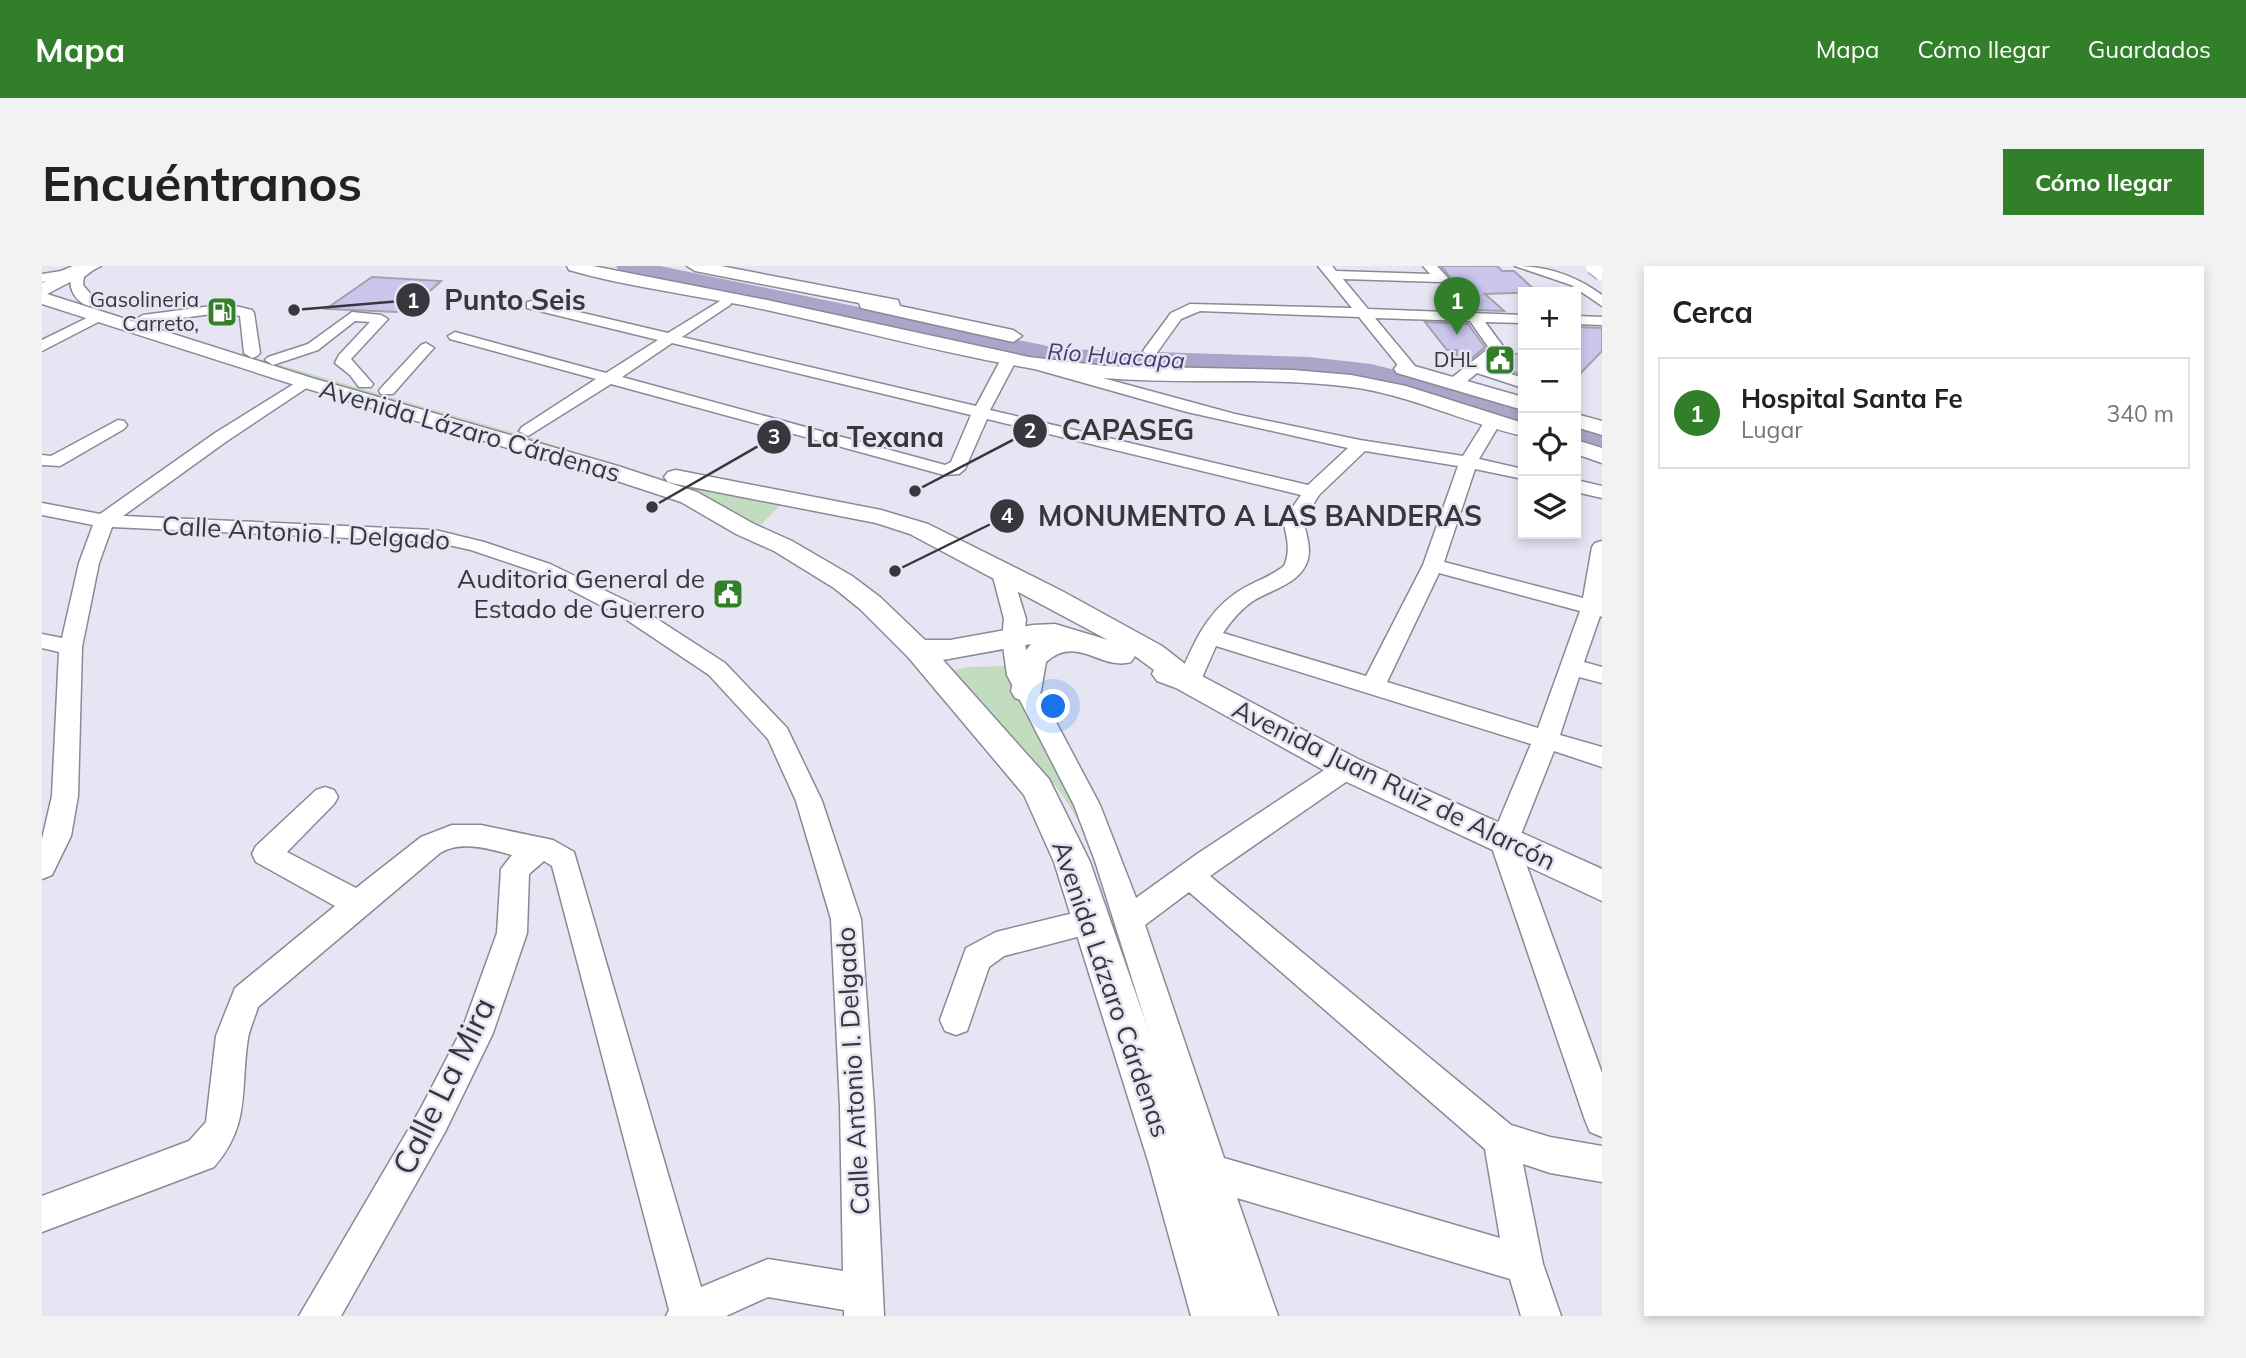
<!DOCTYPE html>
<html lang="es">
<meta charset="utf-8">
<style>
body{margin:0;font-family:Mulish,sans-serif;background:#f2f2f2;color:#222}
.controls{position:absolute;right:21px;top:21px;display:grid;overflow:hidden;border-radius:0px;box-shadow:0 4px 10px #0003}
.controls button{width:63px;height:63px;display:grid;place-items:center;padding:0;border:0;border-bottom:2px solid #e0e0e0;background:#fff;color:#222;font:35px sans-serif}
.you{position:absolute;left:1012px;top:441px;width:24px;height:24px;margin:-18px;border:5px solid #fff;border-radius:50%;background:#1a73e8;box-shadow:0 0 0 10px #1a73e833}
.badge{display:grid;place-items:center;width:46px;height:46px;border-radius:50%;background:#317f29;color:#fff;font-size:23px;font-weight:700}
.pin{position:absolute;translate:-50% -58px;filter:drop-shadow(0 2px 4px #0008)}
.pin::after{content:'';position:absolute;top:37px;width:24px;height:21px;background:inherit;clip-path:polygon(0 0,100% 0,50% 100%)}
.list{margin:0;padding:0;list-style:none}
h2{display:flex;justify-content:space-between;align-items:center;height:91px;margin:0;padding:0 28px;font-size:30px}
h2 small{font-size:23px;font-weight:400;color:#767676}
.list li{display:grid;grid-template-columns:46px 1fr auto;gap:21px;align-items:center;box-sizing:border-box;height:112px;margin:0 14px 14px;padding:0 14px;border:2px solid #e0e0e0;border-radius:0px}
.list b{display:block;font-size:26px;white-space:nowrap}
.list p{margin:0;font-size:23px;white-space:nowrap;color:#767676}
.list em{font-size:23px;font-style:normal;color:#767676}
.icon{flex:none;width:38px;height:38px;fill:none;stroke:currentColor;stroke-width:2;stroke-linecap:round;stroke-linejoin:round}
.map{position:relative;flex:none;width:1560px;height:1050px;overflow:hidden;border-radius:0px}
header{display:flex;align-items:center;gap:42px;box-sizing:border-box;height:98px;padding:0 35px;background:#317f29;color:#fff}
header strong{font-size:33px}
nav{display:flex;gap:38px;margin-inline-start:auto;font-size:24px}
.intro{display:flex;align-items:center;justify-content:space-between;box-sizing:border-box;height:168px;padding:0 42px}
h1{margin:0;font-size:49px}
.button{padding:18px 32px;border-radius:0px;background:#317f29;color:#fff;font-size:24px;font-weight:700}
main{display:flex;gap:42px;padding:0 42px}
aside{flex:1;background:#fff;border-radius:0px;box-shadow:0 4px 10px #0003}
.map>svg:first-child{display:block}
.green{fill:#c2dcbf}
.lines{fill:none;stroke-linecap:round;stroke-linejoin:round}
.river{fill:#aaa5c9;fill-rule:evenodd}
.building{fill:#cbc7ec;stroke:#a2a1ae;stroke-width:2}
.minor-casing{stroke:#8a8995;stroke-width:3}
.major-casing{stroke:#8a8995;stroke-width:3}
.minor{fill:#fff;fill-rule:evenodd}
.major{fill:#fff;fill-rule:evenodd}
.minor-bridge-casing{stroke:#8a8995;stroke-width:17;stroke-linecap:butt}
.minor-bridge{stroke:#fff;stroke-width:15}
.labels{text-anchor:middle;stroke-width:5;stroke-linejoin:round;paint-order:stroke}
.far-poi-label{font-size:21px;fill:#38373d;stroke:#e7e5f3;text-anchor:end}
.far-water-label{font-size:23px;font-style:italic;fill:#463d6e;stroke:#e7e5f3}
.street-label{font-size:26px;fill:#38373d;stroke:#e7e5f3}
.poi-label{font-size:26px;fill:#38373d;stroke:#e7e5f3;text-anchor:end}
.near-street-label{font-size:32px;fill:#38373d;stroke:#e7e5f3}
.leader{fill:none;stroke:#38373d;stroke-width:2.5}
.callout-dot{fill:#38373d;stroke:#e7e5f3;stroke-width:2.5}
.mark-label{font-size:21px;text-anchor:middle;font-weight:bold;fill:#fff}
.callout-label{font-size:28px;text-anchor:middle;font-weight:bold;fill:#38373d;stroke:#e7e5f3;stroke-width:5;stroke-linejoin:round;paint-order:stroke}
</style>
<header>
<strong>Mapa</strong>
<nav><a>Mapa</a><a>Cómo llegar</a><a>Guardados</a></nav>
</header>
<div class="intro"><h1>Encuéntranos</h1><a class="button">Cómo llegar</a></div>
<main>
<div class="map">
<svg width="1560" height="1050" viewBox="0 0 1560 1050">
<rect width="100%" height="100%" fill="#e7e5f3"/>
<!-- green -->
<path class="green" d="M2,26L203,89L490,172L624,215L740,237L717,261L0,27Z
M967,400L1030,520L1079,670C1065,629 1053,581 1030,544C1002,498 946,446 909,405L927,401Z"/>
<g class="lines">
<!-- river -->
<path class="river" d="M574,0H618L1020,83L1267,91L1329,98L1410,118L1481,142V159L1390,130L1328,114L1267,107L1020,99L787,47L585,7L577,5Z
M1534,159L1560,167V185L1534,177Z"/>
</g>
<!-- building -->
<path class="building" d="M1399,0H1455L1460,5H1472L1495,26L1443,28L1462,45L1432,44L1403,17L1409,12Z
M330,11L399,15L368,43H358L355,46L284,43Z
M1383,56L1426,58L1443,81L1428,94L1414,90L1415,84H1405Z
M1534,61L1560,62V85L1534,112Z
M1464,86L1481,89V109L1449,99Z"/>
<g class="lines">
<!-- minor casing -->
<g class="minor-casing">
<path id="minor" d="M31,0H56L42,11L41,19L56,37L54,40C38,42 26,26 29,11L0,16V8L19,5Z
M1276,0H1290L1294,5L1388,8L1381,0H1395L1406,12L1399,16L1301,13L1326,43L1481,49V57L1443,56L1463,83L1444,100L1481,112V122L1435,107L1419,120H1407L1405,117L1407,114L1447,82L1428,55L1333,52L1377,105L1369,110L1363,108L1317,51L1158,45L1139,53L1114,88H1104L1101,85L1129,47L1148,38L1310,42Z
M1473,0C1506,0 1534,10 1560,29V40L1529,19Z
M683,32L690,36L688,39L640,71L934,140L959,93L967,88L975,93L948,144L1266,219L1306,182L1145,146L982,100L979,97L987,92L1193,148L1318,174L1421,190L1446,150H1458L1460,154L1437,193L1481,203V213L1433,203L1402,296L1541,332L1550,281L1553,277L1560,275V351L1558,350L1542,396L1560,401V417L1537,411L1518,469L1560,481V501L1512,485L1476,576L1560,807V871L1548,866L1543,854L1448,576L1489,478L1174,380L1155,423L1147,425L1139,423L1135,417C1149,383 1162,349 1194,327C1209,316 1227,312 1242,300C1249,285 1245,270 1241,255L1259,229L945,153L923,203L917,208L902,209L569,118L486,170L477,165L480,161L554,113L408,73L406,70L413,66L564,107L616,74L485,42V36L490,35L626,67ZM630,77L929,149L909,196L903,199L580,111ZM1323,185L1416,200L1381,299L1324,410L1181,367C1189,355 1199,343 1211,335C1230,323 1259,318 1266,293C1269,280 1264,267 1261,255L1277,229ZM1397,307L1538,345L1496,462L1345,416Z
M185,38L210,44L212,47L218,87L215,90L210,92L202,87L198,50L185,46L101,57L94,53L101,49Z
M57,46L64,50L62,53L0,85V74Z
M310,46L339,49L346,53L309,93L331,118L329,121H317L308,109L293,97L297,89L328,56L313,55L276,84L231,99L223,94L226,91L266,78Z
M1534,50L1560,51V59L1534,58Z
M384,77L392,82L389,85L351,128H339L337,125L339,122L379,79Z
M263,111L271,116L269,119L185,175L81,250L393,264L442,276L508,298L595,340L683,397L745,462L780,535L819,653L832,840L842,1050H802V1044L726,1031L684,1050H624L627,1044L510,600L502,595L487,608L485,667L451,767L403,866L299,1050H257L379,842L421,761L455,667L459,603L470,589C448,583 420,574 398,587L216,741C213,751 208,762 206,772C198,823 209,859 172,901L0,966V930L147,875L164,856L174,770L193,722L293,640L214,596L210,588L214,580L274,524L283,521L292,524L296,531L292,538L245,586L314,622L379,571L410,559H439L511,574L532,586L659,1021L726,993L801,1005L798,840L789,653L754,535L726,473L667,409L579,350L494,306L429,284L393,276L70,261L57,297L40,381L36,530L29,570L10,609L0,613V573L10,530L17,386L0,382V368L20,372L37,297L51,259L0,249V237L58,248L173,167Z
M76,154L82,155L85,159L82,163L18,200L0,199V189L9,190Z
M1534,214L1560,220V232L1534,226Z
M960,301L967,302L970,307L984,353L982,373L989,409L1058,539L1094,632L1155,588L1296,495L1305,492L1314,495L1318,502L1314,509L1168,610L1469,859L1508,871L1560,880V916L1508,907L1481,898L1501,998L1519,1050H1479L1468,1013L1195,932L1236,1050H1196L1053,595L1032,539L965,409L960,373L962,353L950,307L953,302ZM1147,626L1443,883L1458,972L1182,892L1103,659Z
M1048,643L1058,647L1063,656L1058,665L962,690L947,701L925,765L914,769L903,765L898,754L924,682L954,666Z"/>
</g>
<!-- major casing -->
<g class="major-casing">
<path id="major" d="M38,0H59L5,28L270,112L576,200L655,226L712,258L750,275L810,310L838,331L883,374H908L991,359L1013,358L1066,374L868,268L834,257L634,218L626,216L622,211L626,206L634,204L839,244L886,258L1020,325L1120,380L1156,408L1316,493L1560,603V635L1294,511L1134,422L1115,415L1110,408L1112,404L1093,390L1089,396C1058,405 1036,368 1004,396L999,425L995,432L984,436L973,432L969,425L976,395L989,378L901,394L1007,513L1048,596L1153,898L1199,1050H1149L1107,898L1012,596L982,529L866,391L818,343L792,322L732,285L694,268L639,236L560,210L256,120L0,38V17Z
M525,0H551L725,34L987,91L1063,100L1251,104L1309,109L1364,120L1481,157V170C1423,157 1369,129 1309,121C1226,110 1143,119 1060,112C949,101 839,69 729,45C662,30 593,23 527,4Z
M645,0H679L850,33L856,34L858,40L971,64L980,70L971,76L819,42L817,37L653,5Z
M1362,97L1481,131V144L1355,107L1352,103L1355,99Z
M1534,148L1560,155V169L1534,161Z
M1534,174L1560,182V197L1534,188Z"/>
</g>
<!-- minor -->
<use href="#minor" class="minor"/>
<!-- major -->
<use href="#major" class="major"/>
<!-- minor-bridge casing -->
<g class="minor-bridge-casing">
<path id="minor-bridge" d="M1551,0L1560,7"/>
</g>
<!-- minor-bridge -->
<use href="#minor-bridge" class="minor-bridge"/>
</g>
<!-- icons -->
<defs>
<g id="fuel-square" transform="scale(1.575)"><rect x="-9" y="-9" width="18" height="18" rx="4" fill="#317f29" stroke="#e7e5f3"/><path d="M-5.5-6h7V0h2V4h1.3V-2.5L3-4.5l.8-.8L6-3V5H2.5V1h-1V6h-7ZM-4.2-4.7v3.2H.2V-4.7Z" fill="#fff"/></g>
<g id="civic-square" transform="scale(1.575)"><rect x="-9" y="-9" width="18" height="18" rx="4" fill="#317f29" stroke="#e7e5f3"/><path d="M-.6-6.5H3V-4.5H.6V-3L4-1V1h2V6H-6V1h2V-1L-.6-3ZM-1.2 2.5V6h2.4V2.5Z" fill="#fff"/></g>
</defs>
<g fill-rule="evenodd">
<use href="#fuel-square" x="180" y="46"/>
<use href="#civic-square" x="1458" y="94"/>
<use href="#civic-square" x="686" y="328"/>
</g>
<g class="labels">
<!-- far-poi labels -->
<g class="far-poi-label">
<text x="157" y="41">Gasolineria<tspan x="157" dy="24">Carreto,</tspan></text>
<text x="1435" y="101">DHL</text>
</g>
<!-- far-water labels -->
<g class="far-water-label">
<text transform="translate(1074 90) rotate(4)" y="8">Río Huacapa</text>
</g>
<!-- street labels -->
<g class="street-label">
<text transform="translate(428 165) rotate(16)" y="9">Avenida Lázaro Cárdenas</text>
<text transform="translate(264 267) rotate(3)" y="9">Calle Antonio I. Delgado</text>
<text transform="translate(1352 519) rotate(26)" y="9">Avenida Juan Ruiz de Alarcón</text>
<text transform="translate(1069 723) rotate(71)" y="9">Avenida Lázaro Cárdenas</text>
<text transform="translate(811 805) rotate(-93)" y="9">Calle Antonio I. Delgado</text>
</g>
<!-- poi labels -->
<g class="poi-label">
<text x="663" y="322">Auditoria General de<tspan x="663" dy="30">Estado de Guerrero</tspan></text>
</g>
<!-- near-street labels -->
<g class="near-street-label">
<text transform="translate(402 820) rotate(-64)" y="11">Calle La Mira</text>
</g>
</g>
<!-- callouts -->
<path class="leader" d="M252 44L371 34M873 225L988 165M610 241L732 171M853 305L965 250"/>
<g class="callout-dot">
<circle cx="252" cy="44" r="7"/>
<circle cx="873" cy="225" r="7"/>
<circle cx="610" cy="241" r="7"/>
<circle cx="853" cy="305" r="7"/>
<circle cx="371" cy="34" r="18"/>
<circle cx="988" cy="165" r="18"/>
<circle cx="732" cy="171" r="18"/>
<circle cx="965" cy="250" r="18"/>
</g>
<g class="mark-label">
<text x="371" y="42">1</text>
<text x="988" y="172">2</text>
<text x="732" y="178">3</text>
<text x="965" y="257">4</text>
</g>
<g class="callout-label">
<text x="473" y="44">Punto Seis</text>
<text x="1086" y="174">CAPASEG</text>
<text x="833" y="181">La Texana</text>
<text x="1218" y="260">MONUMENTO A LAS BANDERAS</text>
</g>
</svg>
<div class="controls">
<button>+</button>
<button>−</button>
<button><svg class="icon" aria-label="locate" viewBox="0 0 24 24"><circle cx="12" cy="12" r="6"/><path d="M12 2v4M12 18v4M2 12h4M18 12h4"/></svg></button>
<button><svg class="icon" aria-label="layers" viewBox="0 0 24 24"><path d="M12 4l9 5-9 5-9-5zM3 14l9 5 9-5"/></svg></button>
</div>
<div class="you"></div>
<div class="pin badge" style="left:1415px;top:69px">1</div>
</div>
<aside>
<h2>Cerca<small></small></h2>
<ul class="list">
<li><span class="badge">1</span><div><b>Hospital Santa Fe</b><p>Lugar</p></div><em>340 m</em></li>
</ul>
</aside>
</main>
